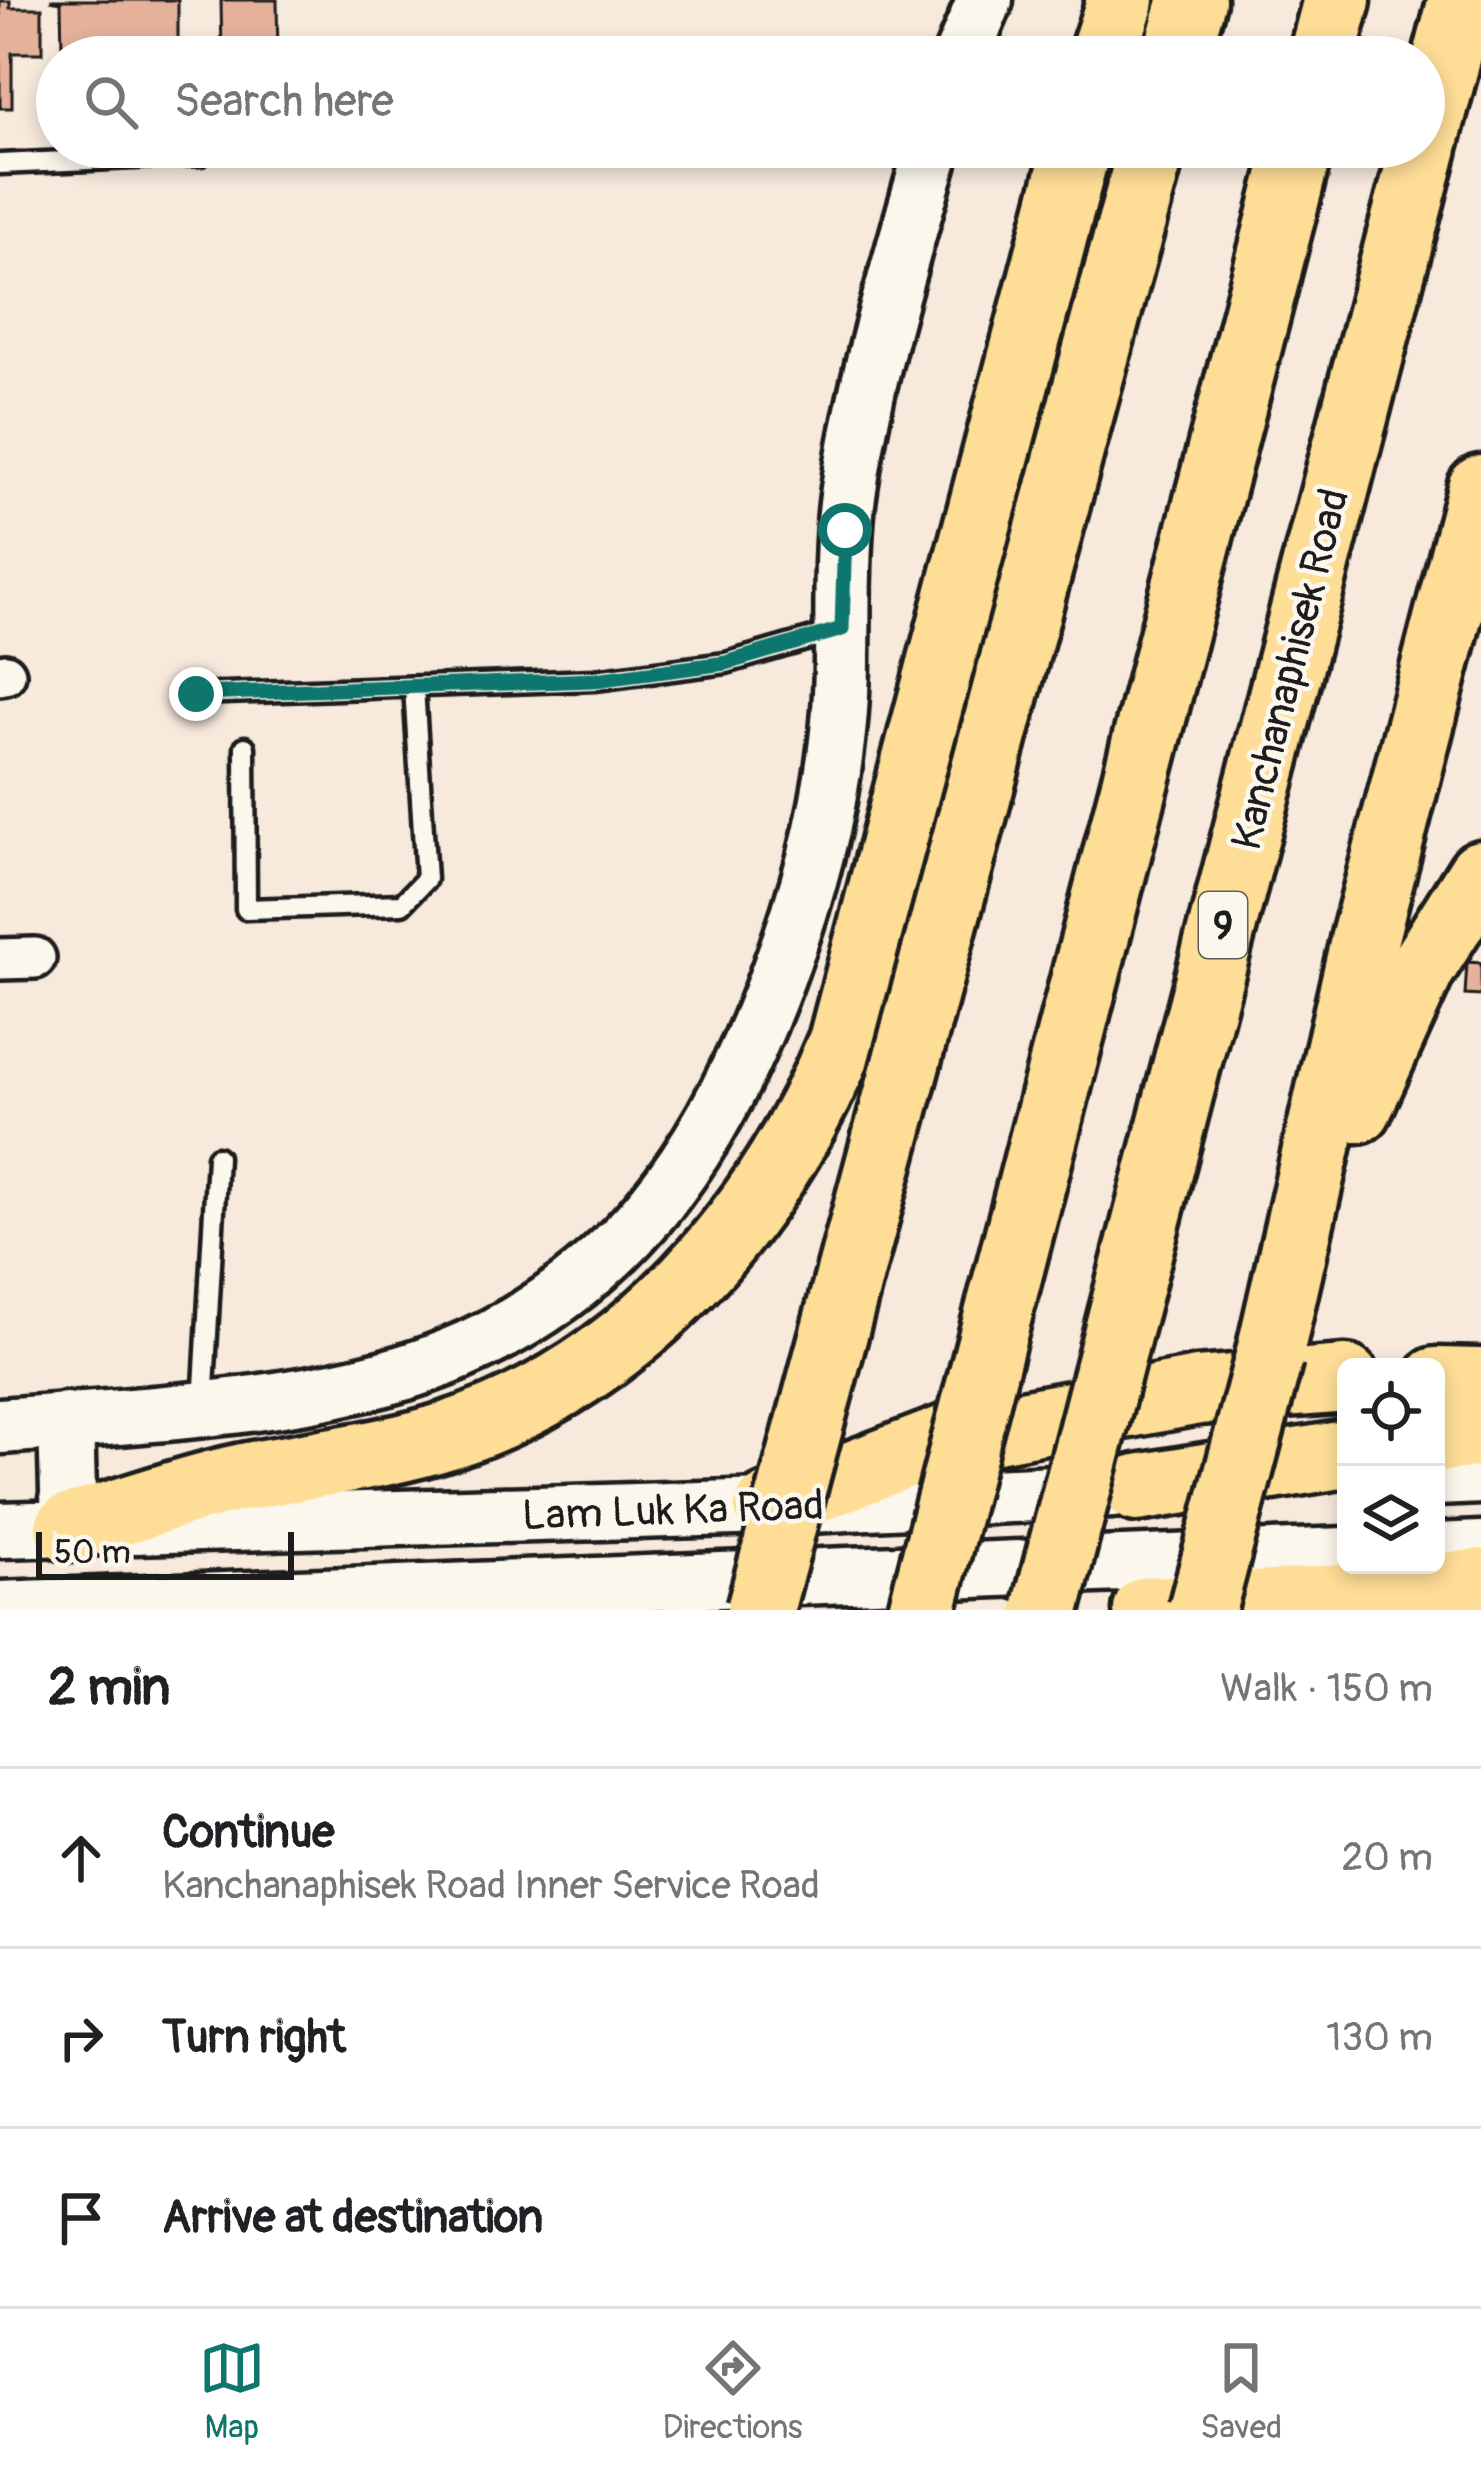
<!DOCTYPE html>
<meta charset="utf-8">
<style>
body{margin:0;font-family:Pangolin,sans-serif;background:#f2f2f2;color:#202124}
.controls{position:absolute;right:36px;bottom:36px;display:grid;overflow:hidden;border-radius:18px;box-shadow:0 6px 18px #0003}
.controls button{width:108px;height:108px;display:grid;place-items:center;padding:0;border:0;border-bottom:3px solid #e0e0e0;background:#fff;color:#202124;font:60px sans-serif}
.scale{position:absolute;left:36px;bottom:30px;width:258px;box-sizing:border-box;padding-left:12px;border:6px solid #1c1c1c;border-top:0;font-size:33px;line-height:42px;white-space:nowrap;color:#1c1c1c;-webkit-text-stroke:9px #fbf7ec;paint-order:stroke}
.stop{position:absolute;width:36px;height:36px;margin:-27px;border:9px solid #0f766e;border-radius:50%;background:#fff}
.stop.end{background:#0f766e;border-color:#fff;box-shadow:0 3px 12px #0008}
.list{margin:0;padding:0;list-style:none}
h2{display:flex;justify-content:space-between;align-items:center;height:156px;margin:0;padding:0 48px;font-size:51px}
h2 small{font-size:39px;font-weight:400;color:#757577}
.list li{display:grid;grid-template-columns:78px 1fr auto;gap:36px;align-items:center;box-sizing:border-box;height:180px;padding:0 48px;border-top:3px solid #e0e0e0}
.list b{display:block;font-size:45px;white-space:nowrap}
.list p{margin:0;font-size:39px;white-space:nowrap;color:#757577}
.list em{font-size:39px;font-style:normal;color:#757577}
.icon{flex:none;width:66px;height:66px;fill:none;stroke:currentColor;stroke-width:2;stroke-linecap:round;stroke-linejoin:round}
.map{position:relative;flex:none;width:1481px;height:1610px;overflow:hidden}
.search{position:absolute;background:#fff;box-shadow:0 6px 18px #0003;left:36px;right:36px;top:36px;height:132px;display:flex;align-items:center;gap:30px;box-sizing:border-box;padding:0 42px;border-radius:66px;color:#757577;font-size:45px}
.sheet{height:696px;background:#fff}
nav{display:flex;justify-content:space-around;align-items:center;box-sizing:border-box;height:168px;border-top:3px solid #e0e0e0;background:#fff;font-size:33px;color:#757577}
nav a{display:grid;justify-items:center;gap:6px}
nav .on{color:#0f766e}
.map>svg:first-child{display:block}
.building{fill:#e6b19a;stroke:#1c1c1c;stroke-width:3}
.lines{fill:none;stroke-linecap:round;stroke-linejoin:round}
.lane-casing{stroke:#1c1c1c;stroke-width:27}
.street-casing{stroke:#1c1c1c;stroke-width:48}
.secondary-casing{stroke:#1c1c1c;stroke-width:63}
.highway-casing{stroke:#1c1c1c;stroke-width:75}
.lane{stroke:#fbf7ec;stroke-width:18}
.street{stroke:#fbf7ec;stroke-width:39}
.secondary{stroke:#fbf7ec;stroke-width:54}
.highway{stroke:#fedd96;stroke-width:66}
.highway-bridge-casing{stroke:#1c1c1c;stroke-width:75;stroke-linecap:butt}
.highway-bridge{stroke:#fedd96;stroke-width:66}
.route{stroke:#0f766e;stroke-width:15}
.labels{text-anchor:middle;stroke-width:9;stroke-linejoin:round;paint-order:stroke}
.shield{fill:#fbf7ec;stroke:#5f5e5a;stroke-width:3}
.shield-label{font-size:39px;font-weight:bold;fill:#1c1c1c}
.street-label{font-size:42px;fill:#1c1c1c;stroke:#fbf7ec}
</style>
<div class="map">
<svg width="1481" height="1610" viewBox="0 0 1481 1610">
<rect width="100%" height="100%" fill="#f7e9dc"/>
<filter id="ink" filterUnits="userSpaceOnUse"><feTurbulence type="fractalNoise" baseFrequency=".00833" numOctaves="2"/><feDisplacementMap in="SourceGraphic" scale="24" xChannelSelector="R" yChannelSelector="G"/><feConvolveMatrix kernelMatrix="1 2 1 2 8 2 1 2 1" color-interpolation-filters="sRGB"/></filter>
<g filter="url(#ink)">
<!-- building -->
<path class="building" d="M50,0H178V54L88,57V52H62L61,2Z
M221,0H277L278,57H222Z
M0,1H10V8H42V53H12V108H0Z
M1467,962L1481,963V996L1465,995Z"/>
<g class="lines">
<!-- lane casing -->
<g class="lane-casing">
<path id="lane" d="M0,164L201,155
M196,694L595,680L726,663L837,631
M245,747L246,909L402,904L426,879L414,687
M203,1405L217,1157"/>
</g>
<!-- street casing -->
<g class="street-casing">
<path id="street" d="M0,675L5,674
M0,959L35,958"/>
</g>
<!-- secondary casing -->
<g class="secondary-casing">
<path id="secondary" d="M961,57L985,0
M66,1420L69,1528
M0,1426C131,1416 323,1407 443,1359C624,1287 715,1149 779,972C807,897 828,821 837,741C847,662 838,582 847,503C863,383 900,263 933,147
M1436,1478L1481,1476
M0,1530L768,1507L1113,1490
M1436,1551L1481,1549
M0,1609L1346,1555"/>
</g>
<!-- highway casing -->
<g class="highway-casing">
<path id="highway" d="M1102,57L1121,0
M1176,57L1192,0
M1322,57L1337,0
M1424,146L1462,0
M1400,239L1424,147
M1267,272L1299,147
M1087,387L1152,147
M1358,1109L1421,969L1481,874
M1269,1357L1364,941L1481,489
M1436,1381L1481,1382
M1436,1439L1481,1433
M1137,1488L1346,1454
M768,1507L948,1438L1198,1391L1346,1379
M69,1528C124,1512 179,1491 235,1479C306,1463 379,1458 449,1435C634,1375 770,1217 842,1041L1077,147
M1147,1610L1274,1604L1481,1582"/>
</g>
<!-- lane -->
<use href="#lane" class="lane"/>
<!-- street -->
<use href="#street" class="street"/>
<!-- secondary -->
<use href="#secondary" class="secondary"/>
<!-- highway -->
<use href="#highway" class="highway"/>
<!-- highway-bridge casing -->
<g class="highway-bridge-casing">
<path id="highway-bridge" d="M760,1610L1087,387
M922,1610L1267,272
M1046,1610L1400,239
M1202,1610L1269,1357"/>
</g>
<!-- highway-bridge -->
<use href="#highway-bridge" class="highway-bridge"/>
</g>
</g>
<g class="lines" filter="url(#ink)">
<!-- route -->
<path class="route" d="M196,694L595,680L726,663L842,629L845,530"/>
</g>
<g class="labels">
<!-- shield labels -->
<rect class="shield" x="1199" y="892" width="48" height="66" rx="9"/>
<g class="shield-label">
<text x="1223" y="939">9</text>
</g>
<!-- street labels -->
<g class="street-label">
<text transform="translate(1289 669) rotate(-76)" y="15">Kanchanaphisek Road</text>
<text transform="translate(673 1509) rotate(-2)" y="15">Lam Luk Ka Road</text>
</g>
</g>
</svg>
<div class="controls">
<button><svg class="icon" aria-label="locate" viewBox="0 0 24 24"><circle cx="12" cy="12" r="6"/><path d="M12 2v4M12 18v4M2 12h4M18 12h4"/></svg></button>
<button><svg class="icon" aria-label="layers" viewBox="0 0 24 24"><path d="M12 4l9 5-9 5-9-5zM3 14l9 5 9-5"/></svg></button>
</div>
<div class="scale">50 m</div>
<div class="stop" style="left:845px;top:530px"></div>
<div class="stop end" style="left:196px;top:694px"></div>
<div class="search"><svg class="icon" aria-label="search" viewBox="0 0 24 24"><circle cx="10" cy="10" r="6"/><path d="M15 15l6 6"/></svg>Search here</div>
</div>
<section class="sheet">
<h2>2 min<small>Walk · 150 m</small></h2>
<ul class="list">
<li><svg class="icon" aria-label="ahead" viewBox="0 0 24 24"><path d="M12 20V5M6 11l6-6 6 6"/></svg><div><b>Continue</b><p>Kanchanaphisek Road Inner Service Road</p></div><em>20 m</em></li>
<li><svg class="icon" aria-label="right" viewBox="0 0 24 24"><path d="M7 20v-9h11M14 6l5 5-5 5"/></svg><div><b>Turn right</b></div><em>130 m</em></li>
<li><svg class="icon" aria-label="arrive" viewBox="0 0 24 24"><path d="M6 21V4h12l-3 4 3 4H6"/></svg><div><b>Arrive at destination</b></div></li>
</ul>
</section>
<nav>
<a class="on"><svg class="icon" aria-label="map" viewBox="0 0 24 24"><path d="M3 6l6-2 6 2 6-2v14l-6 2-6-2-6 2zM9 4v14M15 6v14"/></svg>Map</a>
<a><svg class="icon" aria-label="directions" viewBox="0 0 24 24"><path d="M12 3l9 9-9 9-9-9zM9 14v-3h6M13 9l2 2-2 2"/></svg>Directions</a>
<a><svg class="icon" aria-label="saved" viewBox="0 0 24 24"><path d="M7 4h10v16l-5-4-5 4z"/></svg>Saved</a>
</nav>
